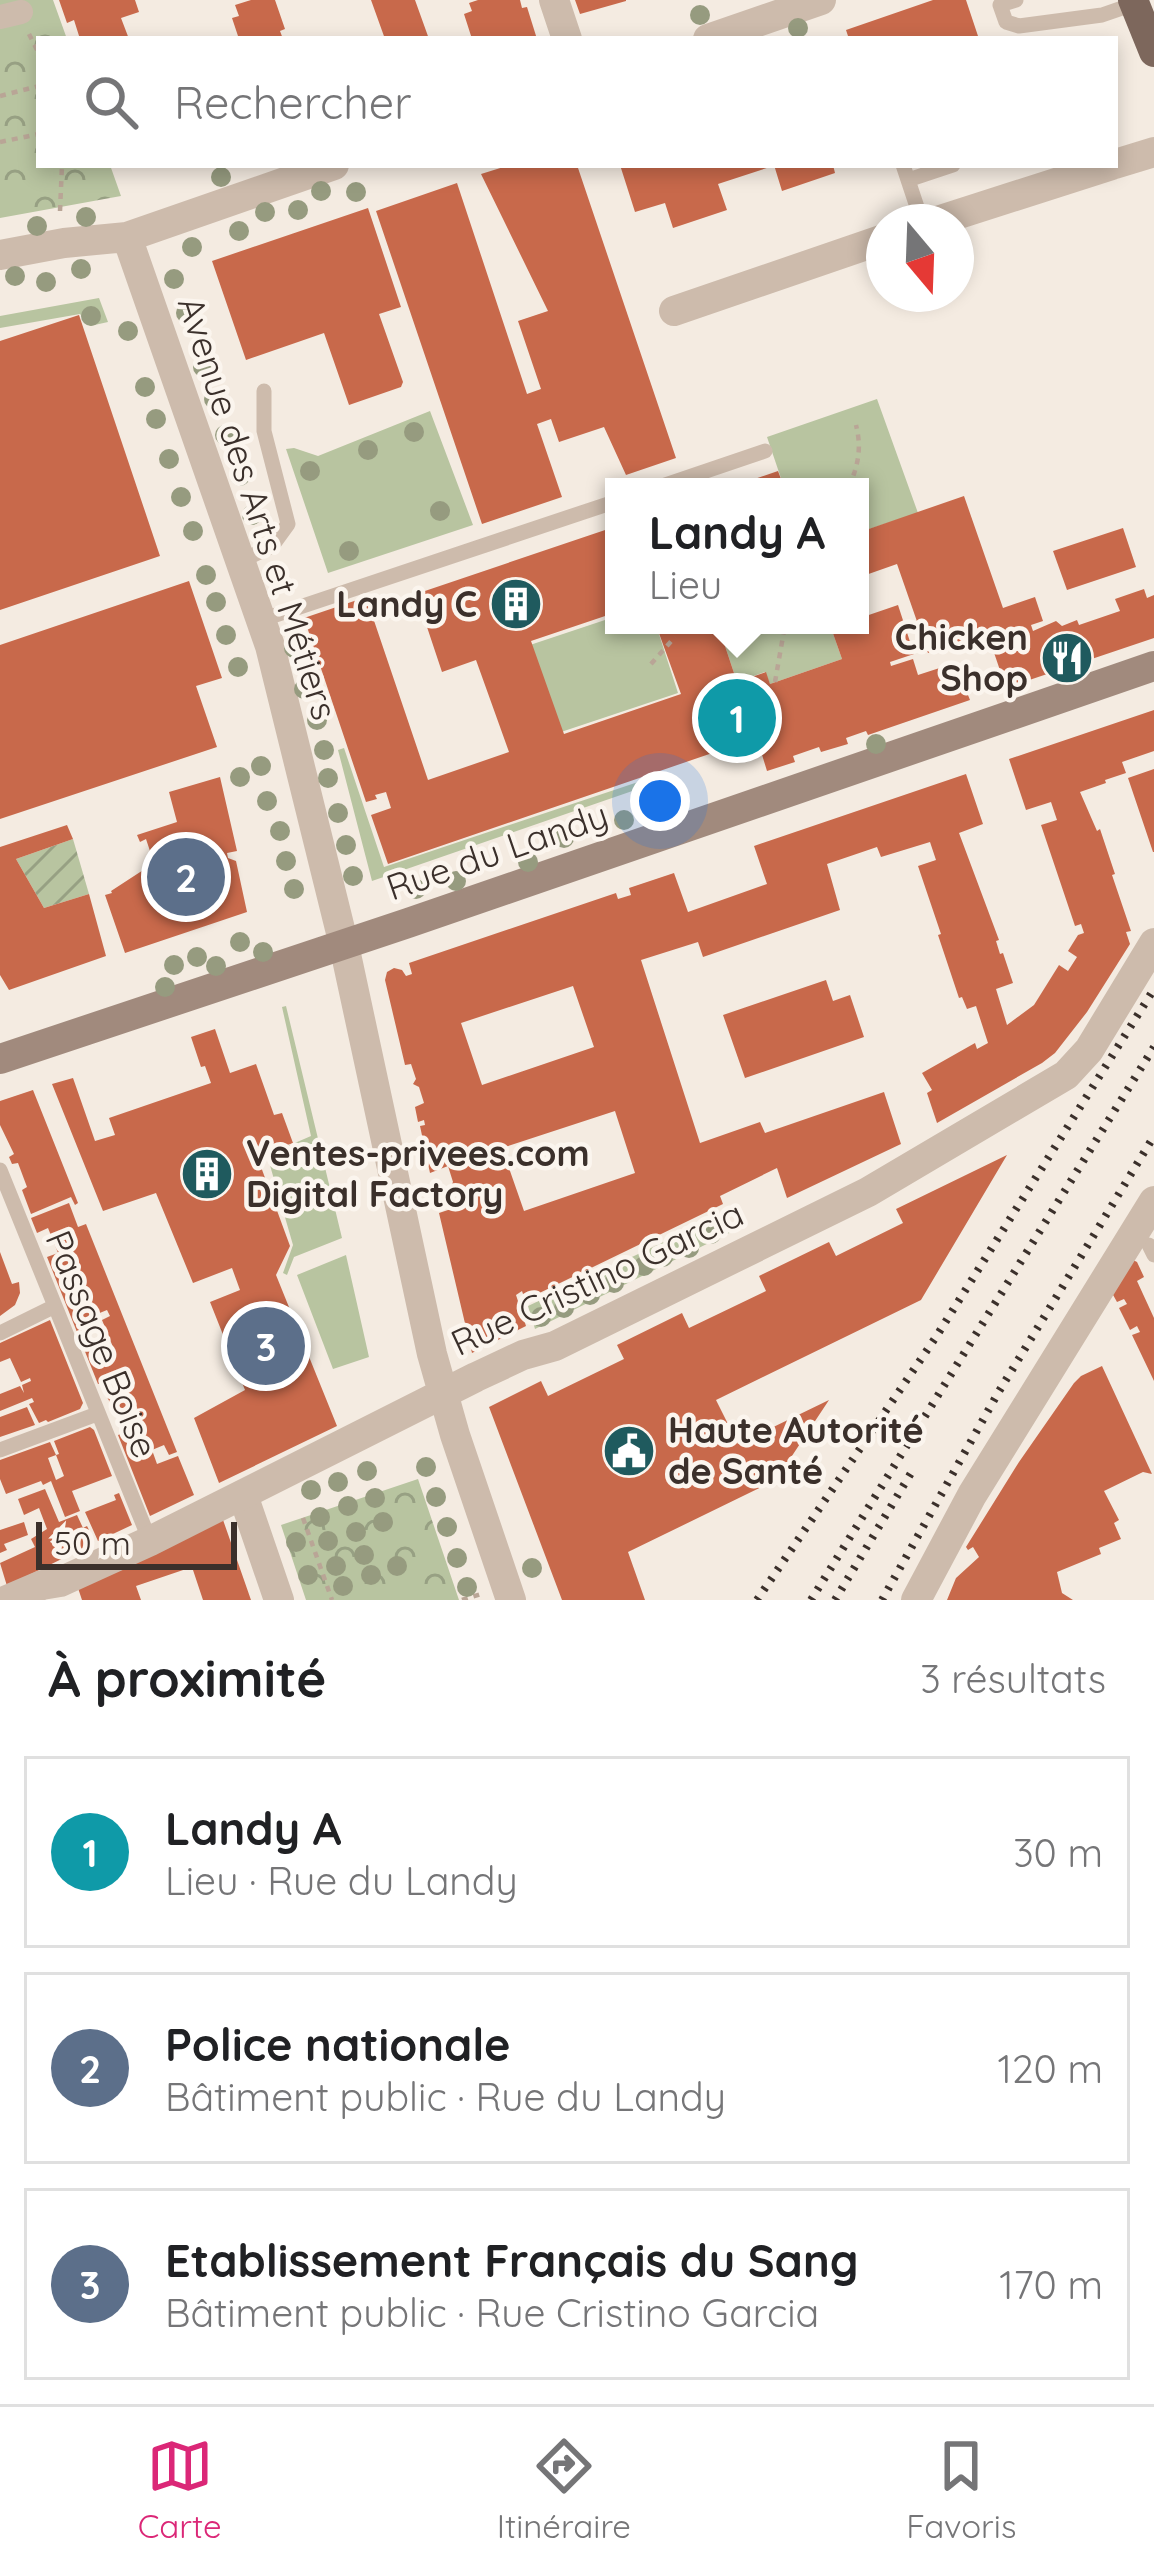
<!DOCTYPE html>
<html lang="fr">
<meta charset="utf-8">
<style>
body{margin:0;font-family:Quicksand,sans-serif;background:#f2f2f2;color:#202124}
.compass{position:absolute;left:866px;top:204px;width:108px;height:108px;border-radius:50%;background:#fff;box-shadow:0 6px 18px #0003;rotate:161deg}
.scale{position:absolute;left:36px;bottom:30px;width:201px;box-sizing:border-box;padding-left:12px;border:6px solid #3b302b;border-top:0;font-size:33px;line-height:42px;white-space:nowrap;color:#3b302b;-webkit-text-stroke:9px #fbf5ee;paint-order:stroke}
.you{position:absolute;left:660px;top:801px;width:42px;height:42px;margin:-30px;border:9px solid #fff;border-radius:50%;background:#1a73e8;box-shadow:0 0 0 18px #1a73e833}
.badge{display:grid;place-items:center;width:78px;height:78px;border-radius:50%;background:#db2777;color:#fff;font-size:39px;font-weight:700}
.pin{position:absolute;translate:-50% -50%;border:6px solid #fff;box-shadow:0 3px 12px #0006}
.popup{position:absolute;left:605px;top:478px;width:264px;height:156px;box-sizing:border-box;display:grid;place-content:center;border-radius:0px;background:#fff;filter:drop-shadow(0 3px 9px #0005);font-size:39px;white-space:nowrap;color:#757577}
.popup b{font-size:45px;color:#202124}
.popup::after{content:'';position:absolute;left:50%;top:100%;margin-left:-24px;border:24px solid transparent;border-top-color:#fff}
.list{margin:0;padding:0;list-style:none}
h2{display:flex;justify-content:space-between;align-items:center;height:156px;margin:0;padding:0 48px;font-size:51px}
h2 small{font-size:39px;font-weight:400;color:#757577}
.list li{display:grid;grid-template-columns:78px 1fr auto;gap:36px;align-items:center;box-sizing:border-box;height:192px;margin:0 24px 24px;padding:0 24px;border:3px solid #e0e0e0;border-radius:0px}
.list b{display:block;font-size:45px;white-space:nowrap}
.list p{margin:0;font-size:39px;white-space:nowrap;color:#757577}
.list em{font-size:39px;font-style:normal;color:#757577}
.icon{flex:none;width:66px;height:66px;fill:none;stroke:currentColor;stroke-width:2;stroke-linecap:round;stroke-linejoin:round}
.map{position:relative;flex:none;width:1154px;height:1600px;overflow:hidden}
.search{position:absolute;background:#fff;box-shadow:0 6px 18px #0003;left:36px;right:36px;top:36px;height:132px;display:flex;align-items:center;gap:30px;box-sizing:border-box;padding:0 42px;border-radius:0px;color:#757577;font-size:45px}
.sheet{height:804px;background:#fff}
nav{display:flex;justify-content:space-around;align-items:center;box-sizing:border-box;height:168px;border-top:3px solid #e0e0e0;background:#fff;font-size:33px;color:#757577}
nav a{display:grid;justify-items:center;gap:6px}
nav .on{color:#db2777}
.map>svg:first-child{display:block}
.grass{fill:#b8c4a0}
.park{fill:url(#park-crowns)}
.garden{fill:url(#garden-furrows)}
.building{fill:#c8694b;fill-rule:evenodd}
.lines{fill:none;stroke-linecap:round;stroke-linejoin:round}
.path{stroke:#b9a596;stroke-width:4.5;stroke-dasharray:6 6;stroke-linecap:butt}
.service{stroke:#cdbbac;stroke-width:15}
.pedestrian{stroke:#cdbbac;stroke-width:24}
.minor{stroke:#cdbbac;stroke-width:30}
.tertiary{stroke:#cdbbac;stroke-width:30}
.secondary{stroke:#a18a7d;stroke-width:30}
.primary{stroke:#7d675c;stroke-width:30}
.rail{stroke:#3b302b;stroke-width:8;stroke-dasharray:3 9;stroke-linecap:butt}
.tree{fill:#969b7f}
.labels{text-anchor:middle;stroke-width:9;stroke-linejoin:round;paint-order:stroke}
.street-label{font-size:36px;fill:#3b302b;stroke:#fbf5ee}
.poi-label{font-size:36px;font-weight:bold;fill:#3b302b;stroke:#fbf5ee;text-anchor:end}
</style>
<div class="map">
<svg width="1154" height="1600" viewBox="0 0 1154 1600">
<defs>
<pattern id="park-crowns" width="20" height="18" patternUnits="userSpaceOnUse" patternTransform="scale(3)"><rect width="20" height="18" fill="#b8c4a0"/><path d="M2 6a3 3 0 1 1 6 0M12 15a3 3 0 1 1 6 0" fill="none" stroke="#97a083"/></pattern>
<pattern id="garden-furrows" width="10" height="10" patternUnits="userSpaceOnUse" patternTransform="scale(3)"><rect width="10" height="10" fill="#b8c4a0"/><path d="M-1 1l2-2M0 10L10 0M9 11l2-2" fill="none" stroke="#97a083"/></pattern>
</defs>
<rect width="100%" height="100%" fill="#f4ebe1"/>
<!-- grass -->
<path class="grass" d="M99,298L108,322L90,326L80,314L0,328V316Z
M877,399L918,513L860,532V487H784L767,437Z
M430,411L473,525L328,573L286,449L294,448L318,456Z
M614,617V625H656L678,693L561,732L530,645Z
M718,625H830L842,659L770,684L765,672L737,682Z
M344,748L384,867L665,773L667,779L372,881L338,750Z
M286,1006L342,1238L294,1257L287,1275L283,1273L293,1245L267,1155L311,1136L282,1007Z
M723,1214L731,1232L535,1329L528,1306Z
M346,1255L369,1357L333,1369L297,1275Z"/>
<!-- park -->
<path class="park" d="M0,0H53L67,39H39V165H110L121,196L0,218Z
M418,1479L459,1600H306L281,1525Z"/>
<!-- garden -->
<path class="garden" d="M73,839L89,894L44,908L16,859Z"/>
<!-- building -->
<path class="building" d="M59,0H135L139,12L121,18L129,39H80L74,20L67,23Z
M251,0H275L285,29L280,31L283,39H239L232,18L239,16L235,5Z
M371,0H415L429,39H385Z
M478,0H520L522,8L527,7L537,39H472L464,14L472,11L469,3Z
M575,0H626V1L580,14Z
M933,0H966L979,39H849L846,30Z
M510,165H577L676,458L626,475L604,427L559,442L551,419L537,424L562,497L482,524L376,211L457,183L527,394L541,389L518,321L548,311L481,174Z
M620,165H772L773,166L718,184L727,210L673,228L665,203L635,212Z
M774,165H833L835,173L782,191Z
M368,208L401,307L379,314L403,382L401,387L349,405L324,333L246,360L212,261Z
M79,315L160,556L0,610V341Z
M778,471L784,487H734V486Z
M964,496L1003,608L1035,597L1043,621L1031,625L1033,631L1056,621L1062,626L1077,620L1079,625L1120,611L1115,599L1144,589L1147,598L1154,595V638L1006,688L987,632L928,653L897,564L860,577V532Z
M614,527V613L531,641L564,734L681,694L656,625H718L737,682L766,672L770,684L842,659L830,625H860V618L898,605L914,654L890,662L891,666L913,659L918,675L955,663L970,700L868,735L866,731L846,738L848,744L821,752L819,747L793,756L795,762L767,771L759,745L764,743L762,736L388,864L371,815L391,808L386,792L375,795L377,799L366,802L304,618L366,597L428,780L509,752L476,660L442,672L416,594Z
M1123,528L1136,567L1067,590L1053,551Z
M189,581L222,678L196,686L217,747L0,819V645Z
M1154,710V751L1122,762L1126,773L1105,780L1106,783L1080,792L1097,831L1100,829L1115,874L1112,875L1131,931L1126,932L1130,944L1087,1012L1055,1053L1042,1063L937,1123L927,1093L932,1090L922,1073L975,1043L977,1049L988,1043L976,1006L967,1009L962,997L959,998L938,935L941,934L918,866L936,860L930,842L881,857L877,847L827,864L840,910L703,957L698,942L641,960L700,1143L760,1122L765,1133L884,1092L901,1144L787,1198L777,1168L720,1196L723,1204L525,1300L522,1291L516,1295L526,1326L472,1353L439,1213L460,1206L455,1190L450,1187L453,1182L448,1166L430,1173L420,1126L425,1125L424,1120L418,1122L415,1107L424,1103L419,1087L413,1084L416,1079L411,1064L405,1065L385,980L387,972L394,968L402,970L406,976L412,974L409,963L616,893L618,899L631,895L629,888L674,873L688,912L767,884L754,846L966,774L983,824L959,833L999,940L996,941L1000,954L1003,953L1013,983L996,989L1007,1025L1034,1005L1059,965L1068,971L1077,957L1068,951L1078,935L1084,933L1081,924L1075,926L1041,825L1057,820L1051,802L1026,810L1009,759ZM573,986L594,1047L482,1085L461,1023ZM615,1111L635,1173L524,1211L502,1148Z
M1154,769V852H1153L1128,778Z
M220,777L237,851L227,853L228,858L236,861L247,912L125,953L105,895L112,893L111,891L154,863L146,839L140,842L137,835L177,822L169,792Z
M67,825L73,839L16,859L44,908L89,894L106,956L9,990L0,975V847Z
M826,980L833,1001L850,995L864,1037L745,1078L723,1015Z
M215,1029L230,1073L256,1064L274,1115L282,1113L293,1143L257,1156L290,1246L276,1275L337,1426L219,1483L194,1418L245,1390L210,1302L240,1290L232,1268L193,1283L156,1193L103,1211L52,1084L73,1078L95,1141L115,1135L109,1118L211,1083L205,1066L201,1067L191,1037Z
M33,1090L78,1203L75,1205L71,1197L31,1214L22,1190L27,1187L18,1163L12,1164L9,1157L14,1154L0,1125V1101Z
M1007,1155L921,1300L716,1400L738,1444L829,1400L776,1480L628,1552L645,1600H562L489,1407L541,1381L548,1396L624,1359L617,1345L682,1313L689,1328L766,1291L759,1276L829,1242L836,1256L903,1223L896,1209Z
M69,1203L78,1227L86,1224L177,1452L169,1455L164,1445L152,1450L157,1464L178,1456L194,1495L150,1516L118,1435L144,1425L134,1400L130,1402L134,1413L119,1419L107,1397L130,1389L123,1373L98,1384L82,1344L99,1337L104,1351L113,1347L102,1320L110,1316L107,1310L85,1319L88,1325L81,1328L84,1335L79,1337L47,1257L58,1253L48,1228L37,1233L31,1218Z
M0,1252L12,1284L19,1282L20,1293L15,1305L0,1316Z
M1133,1260L1137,1262L1144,1277L1137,1281L1154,1318V1381L1132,1335L1140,1332L1137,1326L1130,1330L1119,1308L1127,1304L1124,1299L1117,1302L1112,1293Z
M50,1320L83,1403L80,1409L48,1422L46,1420L39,1423L29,1404L34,1402L32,1398L0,1411V1394L20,1386L24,1393L22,1385L31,1381L30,1378L21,1382L10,1358L0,1362V1343Z
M1102,1366L1152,1474L1143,1472L1104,1491L1119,1520L1114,1523L1121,1539L1099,1548L1101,1554L1057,1572L1062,1593L1073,1600H947L956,1578L979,1557L973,1547L968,1550L966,1547L1019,1462L1074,1383L1081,1376Z
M27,1407L35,1425L0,1437V1417Z
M90,1427L94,1430L112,1476L72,1491L80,1511L65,1517L51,1481L43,1485L41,1481L6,1494L0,1479V1460L50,1442L56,1455L48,1458L56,1480L64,1476L56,1455L59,1454L54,1441Z
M45,1489L59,1522L77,1515L83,1528L87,1526L89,1530L85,1532L89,1540L92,1539L94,1543L7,1586L0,1563L35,1547L31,1539L47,1529L39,1508L24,1515L18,1499Z
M119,1493L132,1525L98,1541L85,1512L116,1500L114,1495Z
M222,1517L251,1600H203L192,1567L136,1586L141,1600H82L78,1588Z
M24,1522L28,1535L4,1544L7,1550L0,1553V1530Z"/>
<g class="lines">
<!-- path -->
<path class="path" d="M29,34L39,54
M0,96L39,86
M0,142L39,134
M60,211L62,165
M849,487C858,465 862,449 856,425
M651,664L675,637
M775,682L785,625
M303,1518L332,1600
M462,1600L481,1594"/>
<!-- service -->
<path class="service" d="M1016,0L1000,5L1006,22L1019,26L1102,15L1134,4
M903,165L922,222
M908,180L953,165
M659,487L765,451
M241,561L272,546L288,524L264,431V391
M261,620L614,502
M0,1170L150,1541
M1149,1245L1154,1255
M0,1333L53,1307
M0,1450L97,1414"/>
<!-- pedestrian -->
<path class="pedestrian" d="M0,17L21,12"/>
<!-- minor -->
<path class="minor" d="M554,0L567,39
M708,39L821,0
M1115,164L1154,152
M934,222L1112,165
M127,237L270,646L344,945
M0,255L64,243L127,237L334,165
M674,311L884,239
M243,1495L279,1600
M916,1600L972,1495L1154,1201"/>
<!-- tertiary -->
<path class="tertiary" d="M344,945L432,1354L455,1435L511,1600
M7,1600L42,1585L60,1582L150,1541L476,1377L523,1355L555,1346L868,1192L1066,1075L1089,1050L1154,943"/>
<!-- secondary -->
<path class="secondary" d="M0,1059L408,923L1154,666"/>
<!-- primary -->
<path class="primary" d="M1133,0L1154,52"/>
<!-- rail -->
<path class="rail" d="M757,1600L936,1337L1154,989
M811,1600L1154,1047
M835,1600L914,1468
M882,1600L998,1393L1154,1136"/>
</g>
<!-- trees -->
<g class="tree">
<circle cx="700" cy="15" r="10"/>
<circle cx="798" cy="28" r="10"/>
<circle cx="221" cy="177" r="10"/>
<circle cx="321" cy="191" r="10"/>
<circle cx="356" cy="192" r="10"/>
<circle cx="298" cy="210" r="10"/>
<circle cx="265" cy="212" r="10"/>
<circle cx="86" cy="217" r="10"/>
<circle cx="37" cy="226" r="10"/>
<circle cx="239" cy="231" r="10"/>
<circle cx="192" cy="247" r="10"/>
<circle cx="81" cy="269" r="10"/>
<circle cx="15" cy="276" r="10"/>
<circle cx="174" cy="279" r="10"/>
<circle cx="46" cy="282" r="10"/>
<circle cx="186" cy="313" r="10"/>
<circle cx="91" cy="316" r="10"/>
<circle cx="128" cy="331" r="10"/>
<circle cx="203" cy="367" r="10"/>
<circle cx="145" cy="387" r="10"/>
<circle cx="214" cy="399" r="10"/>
<circle cx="156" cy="419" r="10"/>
<circle cx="414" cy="432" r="10"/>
<circle cx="225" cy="435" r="10"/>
<circle cx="368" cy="450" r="10"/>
<circle cx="169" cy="459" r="10"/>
<circle cx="310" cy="471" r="10"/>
<circle cx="240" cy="476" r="10"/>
<circle cx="181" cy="497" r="10"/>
<circle cx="440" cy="511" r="10"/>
<circle cx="252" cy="515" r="10"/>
<circle cx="193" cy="531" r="10"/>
<circle cx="349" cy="551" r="10"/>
<circle cx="206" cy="575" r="10"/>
<circle cx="216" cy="602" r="10"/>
<circle cx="226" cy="635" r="10"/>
<circle cx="294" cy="648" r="10"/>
<circle cx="238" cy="667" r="10"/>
<circle cx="304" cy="689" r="10"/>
<circle cx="317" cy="720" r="10"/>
<circle cx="876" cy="744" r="10"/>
<circle cx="324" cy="750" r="10"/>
<circle cx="261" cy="766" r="10"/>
<circle cx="240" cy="777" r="10"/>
<circle cx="328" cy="778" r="10"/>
<circle cx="267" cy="801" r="10"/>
<circle cx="338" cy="813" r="10"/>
<circle cx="624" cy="820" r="10"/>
<circle cx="280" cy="831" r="10"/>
<circle cx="564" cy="838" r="10"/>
<circle cx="346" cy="845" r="10"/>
<circle cx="286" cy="861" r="10"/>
<circle cx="528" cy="862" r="10"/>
<circle cx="353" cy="876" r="10"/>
<circle cx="456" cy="881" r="10"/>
<circle cx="294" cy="889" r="10"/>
<circle cx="416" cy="889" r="10"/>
<circle cx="240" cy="942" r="10"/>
<circle cx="263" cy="952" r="10"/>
<circle cx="197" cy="957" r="10"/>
<circle cx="174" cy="965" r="10"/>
<circle cx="216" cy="966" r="10"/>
<circle cx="165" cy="987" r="10"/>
<circle cx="711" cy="1234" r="10"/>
<circle cx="689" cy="1248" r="10"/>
<circle cx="663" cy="1257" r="10"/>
<circle cx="644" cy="1266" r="10"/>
<circle cx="614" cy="1283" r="10"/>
<circle cx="590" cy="1295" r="10"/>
<circle cx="564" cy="1308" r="10"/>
<circle cx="541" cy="1317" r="10"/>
<circle cx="426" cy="1467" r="10"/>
<circle cx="367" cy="1471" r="10"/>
<circle cx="338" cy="1482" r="10"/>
<circle cx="311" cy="1490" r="10"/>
<circle cx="436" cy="1497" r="10"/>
<circle cx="375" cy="1498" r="10"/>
<circle cx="348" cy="1506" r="10"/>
<circle cx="320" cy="1517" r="10"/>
<circle cx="383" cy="1522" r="10"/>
<circle cx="447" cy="1527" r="10"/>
<circle cx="356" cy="1532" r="10"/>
<circle cx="328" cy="1541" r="10"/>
<circle cx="296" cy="1542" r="10"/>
<circle cx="364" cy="1555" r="10"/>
<circle cx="457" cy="1558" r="10"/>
<circle cx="336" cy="1566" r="10"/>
<circle cx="397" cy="1566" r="10"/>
<circle cx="532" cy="1568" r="10"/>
<circle cx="308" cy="1575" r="10"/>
<circle cx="371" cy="1575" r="10"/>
<circle cx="343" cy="1586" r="10"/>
<circle cx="467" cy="1587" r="10"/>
</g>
<!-- icons -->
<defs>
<g id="building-disc" transform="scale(2.7)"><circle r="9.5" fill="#1f5a5e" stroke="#fbf5ee"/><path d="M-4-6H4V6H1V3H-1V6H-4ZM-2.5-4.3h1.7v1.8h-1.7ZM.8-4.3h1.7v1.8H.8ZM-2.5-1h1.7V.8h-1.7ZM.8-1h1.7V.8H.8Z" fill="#fff"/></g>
<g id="restaurant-disc" transform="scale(2.7)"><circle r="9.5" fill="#1f5a5e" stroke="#fbf5ee"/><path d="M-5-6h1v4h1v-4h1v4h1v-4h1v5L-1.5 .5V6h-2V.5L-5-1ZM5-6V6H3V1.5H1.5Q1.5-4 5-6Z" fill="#fff"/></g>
<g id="civic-disc" transform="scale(2.7)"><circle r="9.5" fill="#1f5a5e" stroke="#fbf5ee"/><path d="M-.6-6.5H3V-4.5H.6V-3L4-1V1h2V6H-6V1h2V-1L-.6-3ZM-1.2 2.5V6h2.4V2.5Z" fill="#fff"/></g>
</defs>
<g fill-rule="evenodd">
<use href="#building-disc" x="516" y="604"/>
<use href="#restaurant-disc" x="1067" y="658"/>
<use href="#building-disc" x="207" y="1174"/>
<use href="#civic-disc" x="629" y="1451"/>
</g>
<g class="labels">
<!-- street labels -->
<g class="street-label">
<text transform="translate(258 508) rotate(72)" y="13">Avenue des Arts et Métiers</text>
<text transform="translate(497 851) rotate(-19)" y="13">Rue du Landy</text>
<text transform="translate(597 1278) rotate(-25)" y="13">Rue Cristino Garcia</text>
<text transform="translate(102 1344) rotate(68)" y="13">Passage Boise</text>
</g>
<!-- poi labels -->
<g class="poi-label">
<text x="477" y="617">Landy C</text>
<text x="1028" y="650">Chicken<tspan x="1028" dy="41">Shop</tspan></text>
<text x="246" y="1166" text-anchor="start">Ventes-privees.com<tspan x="246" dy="41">Digital Factory</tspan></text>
<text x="668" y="1443" text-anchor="start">Haute Autorité<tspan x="668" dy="41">de Santé</tspan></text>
</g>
</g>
</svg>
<svg class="compass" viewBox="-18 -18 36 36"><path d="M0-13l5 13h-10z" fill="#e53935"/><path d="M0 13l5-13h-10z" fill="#757577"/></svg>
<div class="scale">50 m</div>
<div class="you"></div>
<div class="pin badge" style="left:737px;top:718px;background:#0f9aa8">1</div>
<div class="popup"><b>Landy A</b>Lieu</div>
<div class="pin badge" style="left:186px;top:877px;background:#5c6f8a">2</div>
<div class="pin badge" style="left:266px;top:1346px;background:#5c6f8a">3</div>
<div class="search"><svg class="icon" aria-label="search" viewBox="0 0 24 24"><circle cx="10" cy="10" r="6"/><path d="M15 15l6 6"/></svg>Rechercher</div>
</div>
<section class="sheet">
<h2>À proximité<small>3 résultats</small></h2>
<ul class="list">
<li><span class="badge" style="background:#0f9aa8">1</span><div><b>Landy A</b><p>Lieu · Rue du Landy</p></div><em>30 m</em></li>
<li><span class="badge" style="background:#5c6f8a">2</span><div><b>Police nationale</b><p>Bâtiment public · Rue du Landy</p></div><em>120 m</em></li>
<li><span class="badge" style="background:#5c6f8a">3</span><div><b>Etablissement Français du Sang</b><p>Bâtiment public · Rue Cristino Garcia</p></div><em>170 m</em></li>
</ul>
</section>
<nav>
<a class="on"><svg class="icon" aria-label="map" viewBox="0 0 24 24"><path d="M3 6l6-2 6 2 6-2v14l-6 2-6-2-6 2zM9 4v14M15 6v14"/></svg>Carte</a>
<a><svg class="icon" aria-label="directions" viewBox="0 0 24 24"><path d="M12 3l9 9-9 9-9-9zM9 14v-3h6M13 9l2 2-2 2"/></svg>Itinéraire</a>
<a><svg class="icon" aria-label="saved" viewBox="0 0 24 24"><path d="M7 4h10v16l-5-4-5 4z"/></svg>Favoris</a>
</nav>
